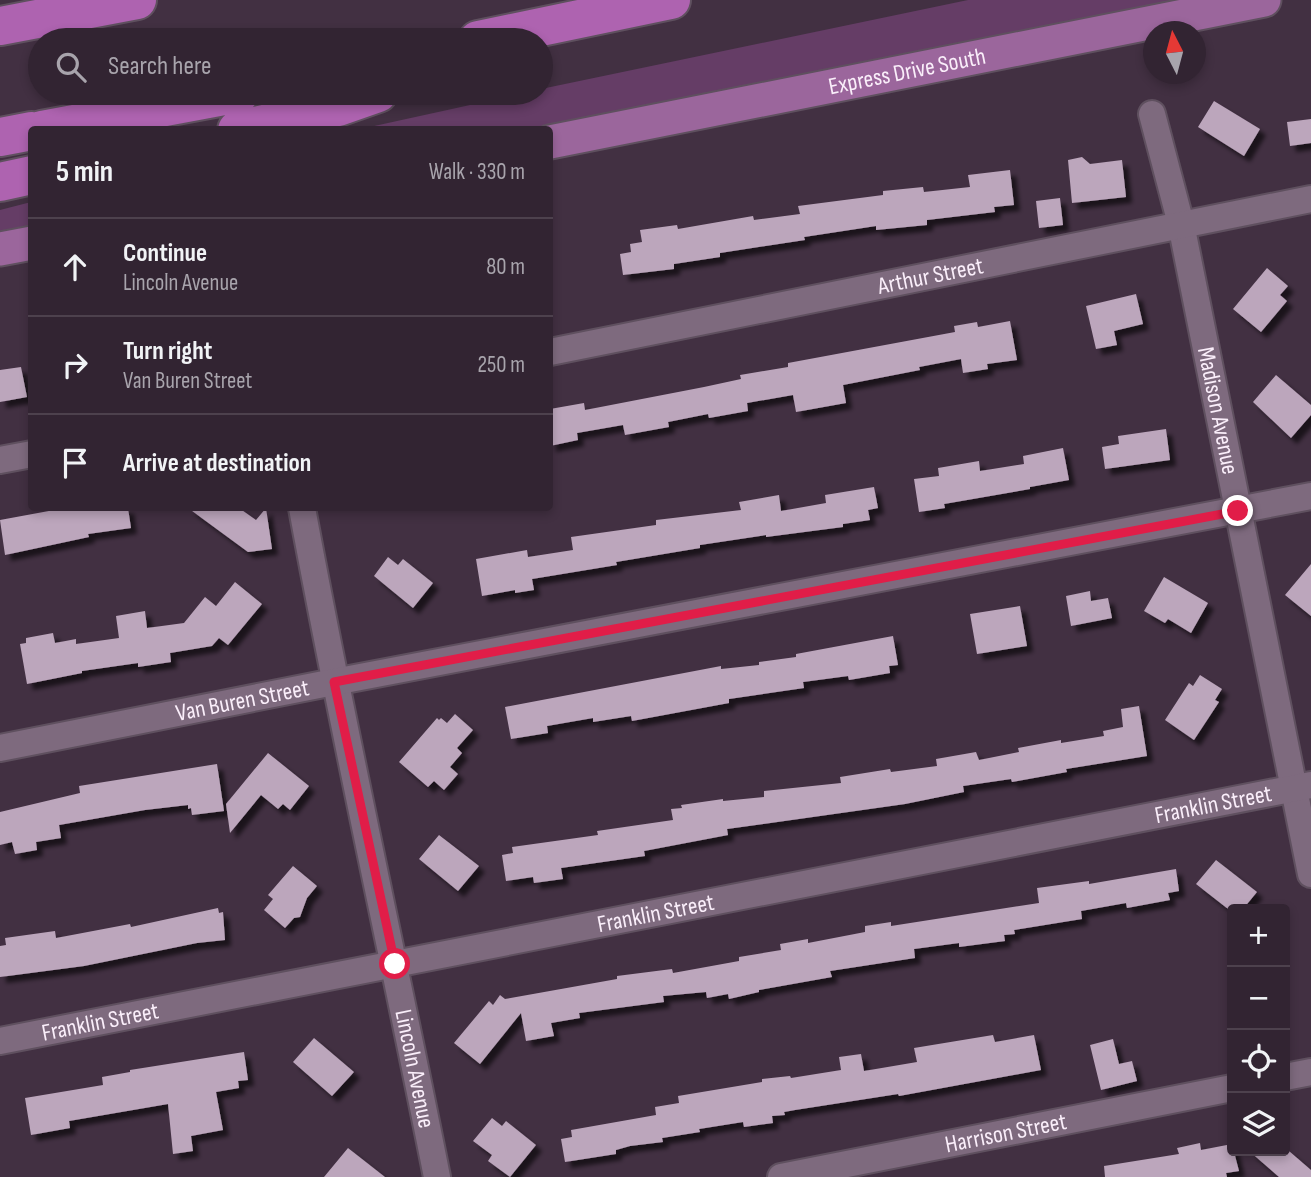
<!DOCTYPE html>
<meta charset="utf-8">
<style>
body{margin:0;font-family:"Sofia Sans Condensed",sans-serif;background:#3a2c3a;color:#f1f3f6}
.controls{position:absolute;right:21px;bottom:21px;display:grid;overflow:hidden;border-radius:7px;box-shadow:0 4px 10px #0003}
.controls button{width:63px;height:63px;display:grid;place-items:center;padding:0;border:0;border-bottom:2px solid #4d414d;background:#322432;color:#f1f3f6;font:35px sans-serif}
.compass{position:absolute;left:1143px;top:21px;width:63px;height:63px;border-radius:50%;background:#322432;box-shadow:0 4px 10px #0003;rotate:354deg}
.stop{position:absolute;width:21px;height:21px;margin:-16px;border:5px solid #e11d48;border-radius:50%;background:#fff}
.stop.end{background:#e11d48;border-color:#fff;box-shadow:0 2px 7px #0008}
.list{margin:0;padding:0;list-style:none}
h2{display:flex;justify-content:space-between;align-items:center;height:91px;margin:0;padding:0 28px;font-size:30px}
h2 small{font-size:23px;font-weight:400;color:#a8a4ac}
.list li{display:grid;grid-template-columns:46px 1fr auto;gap:21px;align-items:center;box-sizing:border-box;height:98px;padding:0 28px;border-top:2px solid #4d414d}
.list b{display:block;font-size:26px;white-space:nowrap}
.list p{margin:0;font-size:23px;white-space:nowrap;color:#a8a4ac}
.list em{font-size:23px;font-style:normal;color:#a8a4ac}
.icon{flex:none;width:38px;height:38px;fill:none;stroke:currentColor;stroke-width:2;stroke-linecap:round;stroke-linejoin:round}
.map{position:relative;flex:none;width:1311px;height:1177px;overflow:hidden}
.search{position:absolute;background:#322432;box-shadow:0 4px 10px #0003;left:28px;top:28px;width:525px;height:77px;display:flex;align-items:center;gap:18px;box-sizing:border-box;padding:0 24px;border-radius:38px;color:#a8a4ac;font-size:26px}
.panel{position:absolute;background:#322432;box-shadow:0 4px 10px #0003;left:28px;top:126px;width:525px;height:385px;border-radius:7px}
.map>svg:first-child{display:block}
.green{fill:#653d66}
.building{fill:#bca6bc;filter:url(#shadow)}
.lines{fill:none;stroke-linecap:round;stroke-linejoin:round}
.minor-casing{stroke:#5f505f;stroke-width:30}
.major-casing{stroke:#5f505f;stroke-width:37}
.highway-casing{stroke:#5f505f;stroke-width:42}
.minor{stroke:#7e6a7e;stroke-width:26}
.major{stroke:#9b669c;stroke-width:33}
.highway{stroke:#ae63b0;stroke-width:38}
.route{stroke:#e11d48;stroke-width:9}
.labels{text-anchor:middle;stroke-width:7;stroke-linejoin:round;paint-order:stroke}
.street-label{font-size:24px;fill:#faeefa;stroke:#423042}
</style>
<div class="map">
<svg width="1311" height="1177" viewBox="0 0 1311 1177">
<defs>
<filter id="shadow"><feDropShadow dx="6" dy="6" stdDeviation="2" flood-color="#0009"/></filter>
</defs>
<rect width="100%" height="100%" fill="#423042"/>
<!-- green -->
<path class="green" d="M968,0H1194L543,129L356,130L525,93H541V89Z
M31,202V228L0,232V210Z"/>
<!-- building -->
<path class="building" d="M1214,101L1260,129L1244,156L1198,127Z
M1311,119V143L1290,146L1287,122Z
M1082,157L1090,164L1122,160L1126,197L1072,203L1068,160Z
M1010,170L1014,205L994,207L995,212L927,220V225L876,230V226L804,237L805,240L720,253V257L674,264V269L623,275L620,254L631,252L630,244L642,242L640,230L677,225L678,229L753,216L754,220L800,214L798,206L883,195V191L923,187L924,192L970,187L968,175Z
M1060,198L1063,225L1039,228L1036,201Z
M1267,268L1288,286L1280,295L1287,301L1261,332L1233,309Z
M1136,294L1143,324L1114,331L1117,345L1096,349L1086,306Z
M1010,321L1017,360L987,364L988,369L963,373L961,359L919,367L920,370L843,385L846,403L796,412L793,395L747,403L748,411L709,418L708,414L668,422L669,427L625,435L623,425L577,433L578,440L550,446V409L584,403L585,410L704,387L741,379L740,375L788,367V363L955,332L954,326L977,322L978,327Z
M21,367L27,397L0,402V370Z
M1276,375L1311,405V415L1291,438L1253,402Z
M1166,429L1170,460L1105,469L1102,447L1119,444L1118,436Z
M1063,448L1069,480L1030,487V489L944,504L945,508L919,512L914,479L939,476L938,468L979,461L980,471L1024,464L1023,456Z
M874,487L878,508L868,510L870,520L843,524V527L766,537V535L700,545V548L616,562L617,565L532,579L534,590L515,593V590L482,596L476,559L527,550L528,557L573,550L571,537L656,525V520L741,510L739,502L779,495L781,511L826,503L825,495Z
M65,508H128L131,528L88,534L89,537L5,555L0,520Z
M188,508H239L256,520L266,508L272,549L248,552Z
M388,557L398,565L403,559L433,583L413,608L374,576Z
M1311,564V616L1285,595Z
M1164,577L1208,603L1191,633L1168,619L1165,623L1144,611Z
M235,582L262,604L228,645L219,638L212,646L170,653L171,662L138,667V663L82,671V673L27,684L20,644L26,643V638L53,633L55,643L76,639V644L119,638L116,616L145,611L147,628L184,623L205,597L216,606Z
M1090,591L1091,601L1108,598L1112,618L1071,626L1066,596Z
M1020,606L1027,646L977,654L970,614Z
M893,636L898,665L889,666L890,673L849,680L848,676L803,682L804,688L729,699V703L632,721L631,716L593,722V718L547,726L548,733L511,739L505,707L721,666V669L759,665V662L796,657V654Z
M1200,675L1222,689L1215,700L1219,702L1194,740L1165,720L1189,683L1193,686Z
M1139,706L1147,756L1066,769L1067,772L1012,782L1011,779L963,786L964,792L905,804L727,829L728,835L644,851L645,856L561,868L563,879L534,883L533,877L506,881L502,855L513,853L512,847L598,835L597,831L673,820L671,809L682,808L681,805L723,799V801L764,797V791L841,783L840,777L890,769L891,772L937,766L936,759L976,752L979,760L1019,752L1018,748L1061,740V743L1104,736L1103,731L1123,727L1121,709Z
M455,714L473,730L457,748L462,753L450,767L458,774L444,790L434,781L428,787L399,762L437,718L439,720L441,718L447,723Z
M268,753L309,786L290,810L283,804L278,809L261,795L230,833L226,804Z
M217,764L224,811L192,815L191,808L188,809V805L145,810L59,825L61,838L36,842L37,850L15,854L12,842L0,845V812L80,793L79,786Z
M439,835L479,866L458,891L419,859Z
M1216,860L1257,892L1243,909H1228L1196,884Z
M293,866L317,886L307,898L300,917L294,918L285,928L264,910L273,899L268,895Z
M1176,869L1179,891L1168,893L1170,900L1127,908L1126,903L1081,911L1082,919L1014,930L1015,934L1004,935L1005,941L959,947V943L914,949L915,958L830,971L832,977L759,990V992L729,999L728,994L707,998L706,992L663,996L664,1002L579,1013L580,1018L551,1023L554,1036L526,1041L521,1013L480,1064L454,1043L489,1001L493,1005L500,995L505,999L617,979V976L672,969L673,973L739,961V957L781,950L780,944L808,939V943L865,932V926L891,922V926L1039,903L1037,888L1089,881V884Z
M218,908L219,913L223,912L225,940L197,943L84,966L0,977V946L6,945L5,938L55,931L56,938L130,924L131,927Z
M993,1035L995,1042L1034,1035L1041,1070L899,1096L898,1094L795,1110L784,1112L785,1115L772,1116L773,1123L744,1127L743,1122L699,1129L700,1132L662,1138L663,1142L630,1146L616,1150V1154L565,1162L561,1139L572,1137L571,1130L656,1115L655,1107L679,1103L678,1096L762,1082V1079L790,1076L791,1078L841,1070L839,1057L861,1054L864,1071L917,1062L914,1048Z
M314,1038L354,1072L332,1096L293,1062Z
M1113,1039L1119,1064L1132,1061L1137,1081L1101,1090L1090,1045Z
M244,1052L248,1080L238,1081L239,1088L216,1092L223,1130L191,1136L193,1151L173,1154L168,1104L69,1121L70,1128L31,1135L25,1098L103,1085L102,1077L130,1072V1070Z
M492,1118L502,1126L506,1121L536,1145L510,1177L488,1161L492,1155L473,1141Z
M1200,1143L1201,1150L1232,1144L1239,1171L1226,1173L1227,1177H1105L1104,1166L1179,1154L1177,1148Z
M348,1148L385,1177H324Z
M1249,1151H1289L1311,1170V1177H1279Z"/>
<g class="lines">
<!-- minor casing -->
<g class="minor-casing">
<g id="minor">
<path id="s1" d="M1152,114L1181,224L1311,874"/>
<path id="s2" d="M550,352L1311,199"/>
<path d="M0,460L32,454"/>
<path id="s3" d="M302,508C343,732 393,954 437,1177"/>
<path id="s4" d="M0,748L334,682L1311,496"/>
<path id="s5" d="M0,1041L1311,785"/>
<path d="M1285,1077L1311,1072"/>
<path id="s6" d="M781,1177L1232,1088"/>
</g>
</g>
<!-- major casing -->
<g class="major-casing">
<g id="major">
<path id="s7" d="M550,142L1264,0"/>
<path d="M0,249L32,243"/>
</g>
</g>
<!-- highway casing -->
<g class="highway-casing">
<path id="highway" d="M0,26L137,0
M478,40L671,0
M42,130L240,93
M237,130L338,107L378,93
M0,137L32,131
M0,182L32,175"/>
</g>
<!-- minor -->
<use href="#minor" class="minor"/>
<!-- major -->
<use href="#major" class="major"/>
<!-- highway -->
<use href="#highway" class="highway"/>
</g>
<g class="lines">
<!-- route -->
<path class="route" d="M395,964L334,682L1238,511"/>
</g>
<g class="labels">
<!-- street labels -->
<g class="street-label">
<text dy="8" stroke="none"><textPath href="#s7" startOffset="364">Express Drive South</textPath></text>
<text dy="8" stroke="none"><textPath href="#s2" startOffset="388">Arthur Street</textPath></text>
<text dy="8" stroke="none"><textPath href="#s1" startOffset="304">Madison Avenue</textPath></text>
<text dy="8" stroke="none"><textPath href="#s4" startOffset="247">Van Buren Street</textPath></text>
<text dy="8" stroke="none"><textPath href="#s5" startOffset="1236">Franklin Street</textPath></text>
<text dy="8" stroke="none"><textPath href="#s5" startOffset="668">Franklin Street</textPath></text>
<text dy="8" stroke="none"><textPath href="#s5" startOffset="102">Franklin Street</textPath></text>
<text dy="8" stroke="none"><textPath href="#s3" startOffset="572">Lincoln Avenue</textPath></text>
<text dy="8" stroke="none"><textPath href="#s6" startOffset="229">Harrison Street</textPath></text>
</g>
</g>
</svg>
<div class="controls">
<button>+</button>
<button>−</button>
<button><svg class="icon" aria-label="locate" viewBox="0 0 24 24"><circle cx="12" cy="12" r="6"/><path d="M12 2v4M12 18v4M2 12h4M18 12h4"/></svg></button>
<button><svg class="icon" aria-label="layers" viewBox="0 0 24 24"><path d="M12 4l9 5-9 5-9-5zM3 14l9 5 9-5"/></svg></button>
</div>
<svg class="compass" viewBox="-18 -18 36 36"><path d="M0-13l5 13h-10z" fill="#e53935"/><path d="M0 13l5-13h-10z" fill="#a8a4ac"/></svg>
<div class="stop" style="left:395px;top:964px"></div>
<div class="stop end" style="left:1238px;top:511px"></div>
<div class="search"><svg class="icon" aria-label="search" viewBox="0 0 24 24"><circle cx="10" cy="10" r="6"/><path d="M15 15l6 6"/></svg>Search here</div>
<section class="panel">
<h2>5 min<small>Walk · 330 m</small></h2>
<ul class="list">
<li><svg class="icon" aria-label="ahead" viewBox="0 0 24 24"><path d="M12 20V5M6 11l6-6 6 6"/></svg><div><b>Continue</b><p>Lincoln Avenue</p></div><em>80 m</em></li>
<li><svg class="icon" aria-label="right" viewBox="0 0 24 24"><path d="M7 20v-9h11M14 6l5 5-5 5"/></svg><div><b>Turn right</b><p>Van Buren Street</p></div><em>250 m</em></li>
<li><svg class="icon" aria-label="arrive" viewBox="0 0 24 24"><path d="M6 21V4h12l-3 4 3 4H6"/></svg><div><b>Arrive at destination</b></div></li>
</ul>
</section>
</div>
